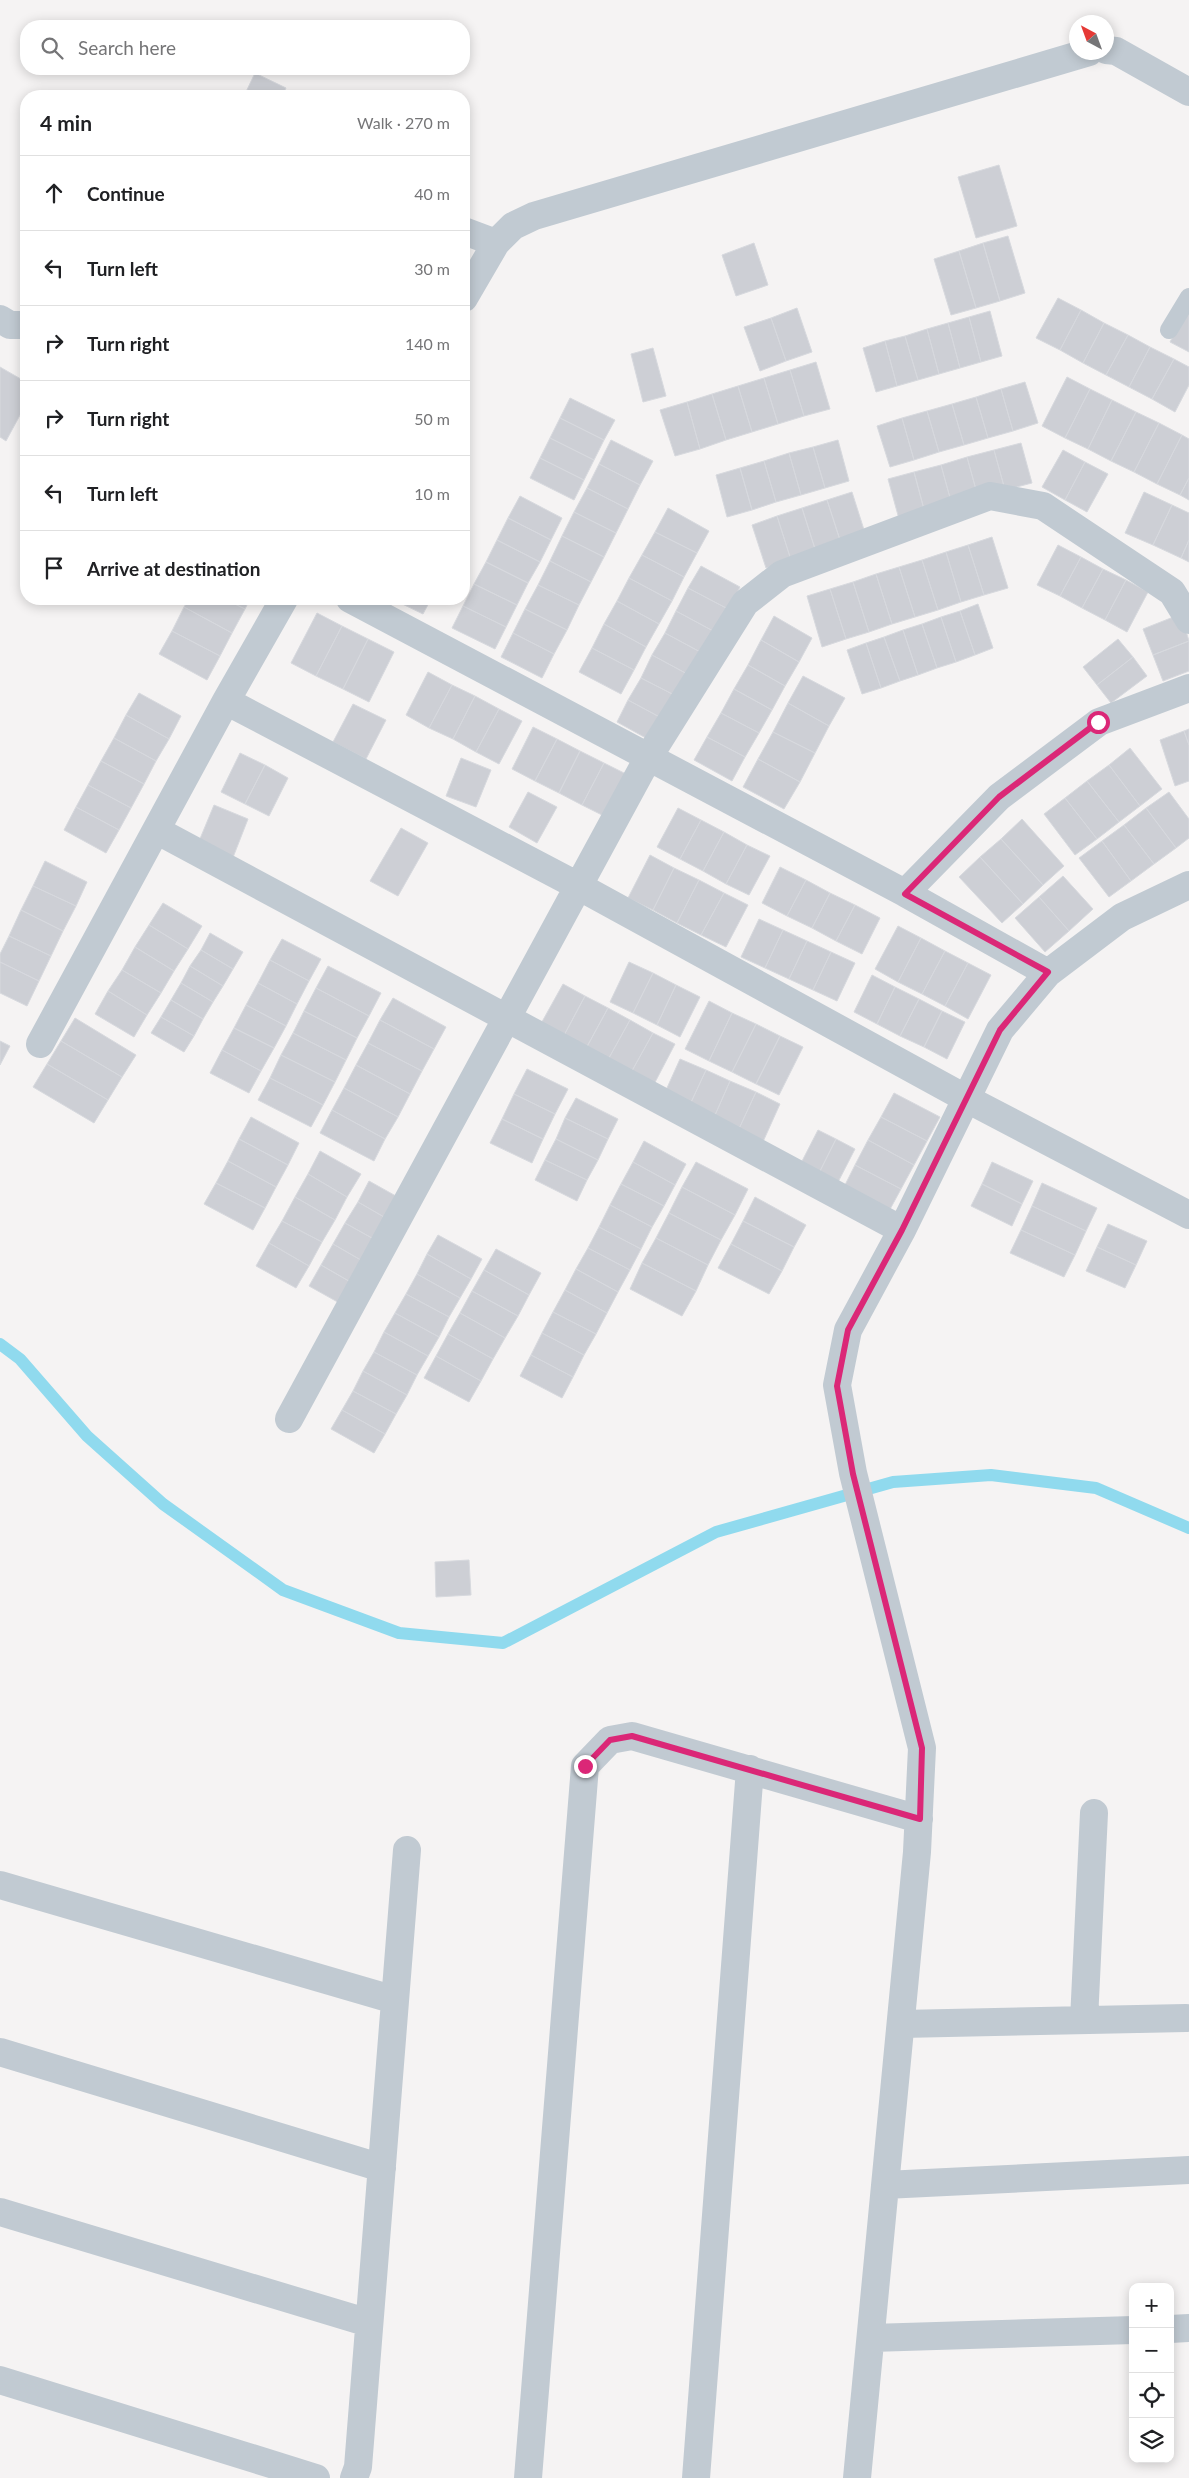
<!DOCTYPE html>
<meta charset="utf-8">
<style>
body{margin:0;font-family:Lato,sans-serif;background:#f6f6f6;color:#202124}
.controls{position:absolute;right:15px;bottom:15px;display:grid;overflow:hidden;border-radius:10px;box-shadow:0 2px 12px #0003}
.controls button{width:45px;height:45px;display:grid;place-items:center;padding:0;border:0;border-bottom:1px solid #e0e0e0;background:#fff;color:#202124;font:25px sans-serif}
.compass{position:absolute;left:1069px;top:15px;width:45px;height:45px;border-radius:50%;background:#fff;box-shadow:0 2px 12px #0003;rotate:319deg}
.stop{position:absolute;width:15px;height:15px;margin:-11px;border:4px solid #db2777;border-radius:50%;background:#fff}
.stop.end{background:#db2777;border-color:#fff;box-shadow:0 1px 5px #0008}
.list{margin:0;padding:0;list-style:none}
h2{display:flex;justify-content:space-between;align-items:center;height:65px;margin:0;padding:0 20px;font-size:21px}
h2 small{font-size:16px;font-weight:400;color:#757577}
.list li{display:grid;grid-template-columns:32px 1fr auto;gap:15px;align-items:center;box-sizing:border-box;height:75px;padding:0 20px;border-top:1px solid #e0e0e0}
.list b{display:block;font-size:19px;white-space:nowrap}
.list em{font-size:16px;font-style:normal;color:#757577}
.icon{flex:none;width:28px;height:28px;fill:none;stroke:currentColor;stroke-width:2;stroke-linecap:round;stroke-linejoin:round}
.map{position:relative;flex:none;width:1189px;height:2478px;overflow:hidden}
.search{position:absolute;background:#fff;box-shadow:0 2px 12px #0003;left:20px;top:20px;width:450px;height:55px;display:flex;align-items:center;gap:12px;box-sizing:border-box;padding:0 18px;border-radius:20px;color:#757577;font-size:19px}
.panel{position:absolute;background:#fff;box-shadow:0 2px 12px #0003;left:20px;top:90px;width:450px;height:515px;border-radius:20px}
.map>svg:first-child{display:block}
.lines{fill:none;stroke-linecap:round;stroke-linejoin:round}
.stream{stroke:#90daee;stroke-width:12}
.building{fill:#cdcfd5;stroke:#d7d9de}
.service{stroke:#c1cad2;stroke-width:18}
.minor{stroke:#c1cad2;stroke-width:28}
.route{stroke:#db2777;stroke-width:6}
</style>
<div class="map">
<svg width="1189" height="2478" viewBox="0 0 1189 2478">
<rect width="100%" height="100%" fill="#f5f3f3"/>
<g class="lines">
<!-- stream -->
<path class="stream" d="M0,1344L20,1359L87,1436L163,1504L283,1590L399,1633L503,1643L716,1532L893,1482L991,1475L1096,1488L1189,1528"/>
</g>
<!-- building -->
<path class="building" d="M255,73L286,88L282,96H244Z
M999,165L1017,226L976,238L958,177Z
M1008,236L1025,293L1000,301L983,243Z
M754,243L768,285L736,296L722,255Z
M983,243L1000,301L976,308L959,251Z
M959,251L976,308L951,315L934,259Z
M1058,298L1081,310L1060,350L1036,338Z
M1189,306V352L1170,342Z
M797,308L812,352L786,361L771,318Z
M1081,310L1104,323L1083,363L1060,350Z
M990,311L1002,356L981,362L969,317Z
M969,317L981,362L960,368L948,323Z
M771,318L786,361L760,371L744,327Z
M948,323L960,368L939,374L927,329Z
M1104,323L1128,335L1106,375L1083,363Z
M927,329L939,374L918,380L905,336Z
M1128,335L1150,347L1129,387L1106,375Z
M905,336L918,380L897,386L885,341Z
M885,341L897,386L876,392L863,348Z
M1150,347L1174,359L1152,399L1129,387Z
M653,348L666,396L643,402L631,354Z
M1174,359L1189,367V385L1175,412L1152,399Z
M816,362L830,409L804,416L790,370Z
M0,367L26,382V404L6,441L0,437Z
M790,370L804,416L778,424L764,378Z
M1067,377L1090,389L1065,438L1042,426Z
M764,378L778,424L752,432L738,386Z
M1025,382L1038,423L1013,431L1001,389Z
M738,386L752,432L726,440L712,394Z
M1001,389L1013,431L988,438L976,397Z
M1090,389L1112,400L1088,449L1065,438Z
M712,394L726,440L700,449L687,402Z
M976,397L988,438L964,445L952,404Z
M570,398L615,420L604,440L560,418Z
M1112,400L1136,412L1111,461L1088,449Z
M687,402L700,449L675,456L660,410Z
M952,404L964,445L939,452L927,411Z
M927,411L939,452L914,460L902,418Z
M1136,412L1159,423L1134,472L1111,461Z
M560,418L604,440L594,460L550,438Z
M902,418L914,460L890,467L877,426Z
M1159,423L1182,435L1157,484L1134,472Z
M1182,435L1189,439V478L1180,495L1157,484Z
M550,438L594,460L584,480L540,458Z
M611,440L653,461L640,485L599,464Z
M838,440L849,481L825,488L813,447Z
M1021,443L1032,483L1005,490L994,450Z
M813,447L825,488L801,495L789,453Z
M994,450L1005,490L978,497L967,457Z
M1063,450L1085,462L1065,500L1042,487Z
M789,453L801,495L776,502L764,461Z
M967,457L978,497L952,505L941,465Z
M540,458L584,480L574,500L530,478Z
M764,461L776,502L752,510L740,468Z
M1085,462L1108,474L1087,512L1065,500Z
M599,464L640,485L628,509L587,488Z
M941,465L952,505L925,513L914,472Z
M740,468L752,510L727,517L716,475Z
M914,472L925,513L899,519L888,479Z
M1189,478V500L1180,495Z
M587,488L628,509L616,533L574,512Z
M852,492L866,536L841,543L827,500Z
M1144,492L1172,505L1153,545L1125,533Z
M520,496L562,518L551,540L508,518Z
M827,500L841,543L816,552L802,508Z
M1172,505L1189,513V540L1181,558L1153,545Z
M668,508L709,531L697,553L655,532Z
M802,508L816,552L791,560L777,516Z
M574,512L616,533L604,557L562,536Z
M777,516L791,560L766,568L752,525Z
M508,518L551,540L540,562L497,540Z
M655,532L697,553L684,577L642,555Z
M562,536L604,557L591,582L550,561Z
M992,537L1008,588L984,595L968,545Z
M497,540L540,562L528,583L486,562Z
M1189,540V562L1181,558Z
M968,545L984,595L961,602L946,552Z
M1058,545L1081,557L1060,596L1037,585Z
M946,552L961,602L938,610L922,560Z
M642,555L684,577L672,601L629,578Z
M1081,557L1103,569L1082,608L1060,596Z
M922,560L938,610L915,617L899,567Z
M550,561L591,582L579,605L538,585Z
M486,562L528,583L517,605L474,584Z
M701,566L740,587L728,609L688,588Z
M899,567L915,617L892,624L876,574Z
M1103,569L1126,580L1105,620L1082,608Z
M876,574L892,624L869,632L853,582Z
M629,578L672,601L659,624L617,601Z
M1126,580L1148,592L1127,632L1105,620Z
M853,582L869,632L846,639L830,589Z
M474,584L517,605L506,627L463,606Z
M538,585L579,605L567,630L525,609Z
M688,588L728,609L715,632L676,611Z
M830,589L846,639L822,647L807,596Z
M189,599H225L245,609L232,633L184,607Z
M225,599H250L245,609Z
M392,599H431L423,614Z
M617,601L659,624L646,647L604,624Z
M978,604L993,648L975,655L960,611Z
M463,606L506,627L495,649L452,628Z
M184,607L232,633L220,656L172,631Z
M525,609L567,630L554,654L513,633Z
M676,611L715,632L704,654L665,633Z
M960,611L975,655L956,662L941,617Z
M317,613L342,626L316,676L291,663Z
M1181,614L1189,641L1153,655L1143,629Z
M774,616L812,638L799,662L761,640Z
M941,617L956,662L937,668L922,624Z
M604,624L646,647L634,670L592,648Z
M922,624L937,668L918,675L903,630Z
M342,626L368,639L343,689L316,676Z
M903,630L918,675L900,681L884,637Z
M172,631L220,656L207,680L159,654Z
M513,633L554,654L542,678L501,657Z
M665,633L704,654L691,676L652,655Z
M884,637L900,681L881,688L866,643Z
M368,639L394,652L369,702L343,689Z
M1118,639L1133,657L1097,685L1083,667Z
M761,640L799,662L785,686L748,665Z
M1189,641V671L1163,681L1153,655Z
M866,643L881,688L862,694L847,650Z
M592,648L634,670L621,694L579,672Z
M652,655L691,676L680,698L641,678Z
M1133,657L1147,676L1111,703L1097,685Z
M748,665L785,686L772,710L734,689Z
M428,672L452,685L429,728L406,715Z
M803,676L845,698L829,726L788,703Z
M641,678L680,698L667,721L628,700Z
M452,685L475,696L453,739L429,728Z
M734,689L772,710L759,733L721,713Z
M139,693L181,716L169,739L126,715Z
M475,696L499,709L476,752L453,739Z
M628,700L667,721L655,743L617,722Z
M788,703L829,726L815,753L773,732Z
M353,704L386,720L366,759L333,742Z
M499,709L522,721L499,764L476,752Z
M721,713L759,733L745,757L707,737Z
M126,715L169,739L156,761L114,738Z
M533,727L557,739L535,781L512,769Z
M1189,729V745L1184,731Z
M1184,731L1189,745V781L1175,786L1160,740Z
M773,732L815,753L800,782L758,759Z
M707,737L745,757L732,781L694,760Z
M114,738L156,761L144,784L101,761Z
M557,739L580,751L559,793L535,781Z
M1130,748L1162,789L1140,806L1109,765Z
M580,751L604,763L582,805L559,793Z
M240,753L265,765L245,804L221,792Z
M461,758L491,770L476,807L446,796Z
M758,759L800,782L784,809L743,787Z
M101,761L144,784L131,808L88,785Z
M604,763L628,775L606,817L582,805Z
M265,765L288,778L269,816L245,804Z
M1109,765L1140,806L1119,822L1087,781Z
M1087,781L1119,822L1097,839L1065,798Z
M88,785L131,808L119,830L76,807Z
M528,792L557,807L537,843L509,827Z
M1169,792L1189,819V838L1176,848L1146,808Z
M1065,798L1097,839L1075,855L1044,814Z
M214,805L248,819L232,860L197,846Z
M76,807L119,830L106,853L64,830Z
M678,808L701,820L680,859L657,847Z
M1146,808L1176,848L1154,864L1124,825Z
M1022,819L1064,866L1043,885L1001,839Z
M701,820L724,832L703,871L680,859Z
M1124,825L1154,864L1131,881L1102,841Z
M401,828L428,843L398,896L370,881Z
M724,832L747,845L726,884L703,871Z
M1001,839L1043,885L1023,904L980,857Z
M1102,841L1131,881L1109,897L1079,858Z
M747,845L770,856L749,895L726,884Z
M650,855L674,868L653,910L628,898Z
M980,857L1023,904L1002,923L959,877Z
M45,861L87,882L76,906L33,886Z
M780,867L806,880L787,916L762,903Z
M674,868L699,880L677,923L653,910Z
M1063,876L1093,909L1069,931L1039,897Z
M699,880L724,893L701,935L677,923Z
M806,880L830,893L812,928L787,916Z
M33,886L76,906L63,931L21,910Z
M724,893L748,905L726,947L701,935Z
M830,893L855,905L836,941L812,928Z
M1039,897L1069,931L1045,952L1015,918Z
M163,903L202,926L188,949L149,925Z
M855,905L880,918L862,954L836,941Z
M21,910L63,931L51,956L9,936Z
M759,919L783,930L765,968L741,957Z
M149,925L188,949L174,971L135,947Z
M898,926L921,938L898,982L875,969Z
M783,930L807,941L789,979L765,968Z
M210,933L243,952L233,969L201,950Z
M9,936L51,956L39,981L0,962V954Z
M921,938L945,951L922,994L898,982Z
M282,939L321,959L309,981L270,960Z
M807,941L831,952L813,990L789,979Z
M135,947L174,971L161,993L122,970Z
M201,950L233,969L223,986L190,966Z
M945,951L968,963L945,1006L922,994Z
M831,952L855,963L837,1001L813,990Z
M270,960L309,981L297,1004L258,983Z
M0,962L39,981L27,1006L0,993Z
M629,962L653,973L633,1013L610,1002Z
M968,963L991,975L968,1019L945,1006Z
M190,966L223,986L213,1002L181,983Z
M328,966L381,993L369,1016L316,988Z
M122,970L161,993L147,1015L108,991Z
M653,973L676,985L657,1025L633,1013Z
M872,975L895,987L877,1024L854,1012Z
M181,983L213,1002L203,1019L171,1000Z
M258,983L297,1004L286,1026L246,1005Z
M563,984L585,996L561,1041L538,1029Z
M676,985L700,997L680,1037L657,1025Z
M895,987L919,999L900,1036L877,1024Z
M316,988L369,1016L357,1038L304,1011Z
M108,991L147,1015L134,1037L95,1014Z
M585,996L608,1008L583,1054L561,1041Z
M393,998L446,1027L434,1049L380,1020Z
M919,999L942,1011L924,1047L900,1036Z
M171,1000L203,1019L194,1036L161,1017Z
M709,1001L732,1013L709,1061L685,1049Z
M246,1005L286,1026L274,1048L234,1028Z
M608,1008L630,1020L605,1065L583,1054Z
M304,1011L357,1038L346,1060L293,1033Z
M942,1011L965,1022L947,1059L924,1047Z
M732,1013L756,1024L732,1072L709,1061Z
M161,1017L194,1036L184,1052L151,1033Z
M75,1018L136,1055L122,1077L61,1041Z
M380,1020L434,1049L422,1071L368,1043Z
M630,1020L653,1033L628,1078L605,1065Z
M756,1024L780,1036L756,1084L732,1072Z
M234,1028L274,1048L261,1071L222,1050Z
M293,1033L346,1060L335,1082L281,1055Z
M653,1033L675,1044L651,1090L628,1078Z
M780,1036L803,1047L779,1095L756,1084Z
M0,1041L10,1046L0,1065Z
M61,1041L122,1077L108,1100L47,1064Z
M368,1043L422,1071L410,1094L356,1065Z
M222,1050L261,1071L249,1093L210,1073Z
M281,1055L335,1082L323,1105L270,1078Z
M680,1059L706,1070L687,1111L662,1099Z
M47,1064L108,1100L94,1123L33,1087Z
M356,1065L410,1094L398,1117L344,1088Z
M527,1069L568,1089L555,1114L514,1094Z
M706,1070L730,1081L712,1122L687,1111Z
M270,1078L323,1105L311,1127L258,1100Z
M730,1081L756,1092L737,1133L712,1122Z
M344,1088L398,1117L385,1139L332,1110Z
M756,1092L780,1104L762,1144L737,1133Z
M894,1093L940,1117L927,1141L881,1117Z
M514,1094L555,1114L543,1139L502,1119Z
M576,1098L618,1119L608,1139L565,1118Z
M332,1110L385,1139L374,1161L320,1133Z
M251,1117L299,1143L288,1165L239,1139Z
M881,1117L927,1141L914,1165L868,1140Z
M565,1118L608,1139L598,1160L556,1139Z
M502,1119L543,1139L532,1163L490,1143Z
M818,1130L836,1139L817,1177L799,1167Z
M239,1139L288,1165L276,1187L228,1161Z
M556,1139L598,1160L587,1180L545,1160Z
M836,1139L855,1149L836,1186L817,1177Z
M868,1140L914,1165L901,1189L855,1165Z
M644,1141L686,1164L675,1185L633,1162Z
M320,1151L361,1174L347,1197L308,1174Z
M545,1160L587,1180L577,1201L535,1180Z
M228,1161L276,1187L265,1208L216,1183Z
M633,1162L675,1185L664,1206L621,1184Z
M696,1162L748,1189L735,1215L682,1187Z
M992,1162L1033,1181L1022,1204L982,1184Z
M855,1165L901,1189L888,1213L843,1189Z
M308,1174L347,1197L335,1220L295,1197Z
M369,1181L403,1200L391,1221L358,1202Z
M216,1183L265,1208L253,1230L204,1204Z
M1042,1183L1097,1208L1086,1231L1032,1206Z
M621,1184L664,1206L652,1227L610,1205Z
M982,1184L1022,1204L1012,1226L971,1206Z
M682,1187L735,1215L721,1240L669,1213Z
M295,1197L335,1220L322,1242L282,1221Z
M755,1197L806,1225L794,1247L743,1221Z
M358,1202L391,1221L379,1242L345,1223Z
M610,1205L652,1227L641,1249L599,1227Z
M1032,1206L1086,1231L1075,1255L1021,1230Z
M669,1213L721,1240L708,1265L656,1238Z
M282,1221L322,1242L309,1266L269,1243Z
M743,1221L794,1247L782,1271L731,1244Z
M345,1223L379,1242L366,1263L333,1244Z
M1108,1224L1147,1241L1136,1265L1097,1247Z
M599,1227L641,1249L630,1270L588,1248Z
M1021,1230L1075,1255L1064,1277L1010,1253Z
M438,1235L482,1259L471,1279L427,1254Z
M656,1238L708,1265L696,1291L642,1263Z
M269,1243L309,1266L296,1288L256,1266Z
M333,1244L366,1263L354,1284L321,1265Z
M731,1244L782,1271L769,1294L718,1268Z
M1097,1247L1136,1265L1125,1288L1086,1271Z
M588,1248L630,1270L618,1292L576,1269Z
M496,1249L541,1273L529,1295L484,1270Z
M427,1254L471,1279L460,1298L417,1274Z
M642,1263L696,1291L682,1316L630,1289Z
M321,1265L354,1284L343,1305L309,1286Z
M576,1269L618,1292L607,1313L565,1290Z
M484,1270L529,1295L518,1316L472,1291Z
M417,1274L460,1298L449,1317L406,1294Z
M565,1290L607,1313L596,1334L553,1312Z
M472,1291L518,1316L505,1338L460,1313Z
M406,1294L449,1317L439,1337L395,1313Z
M553,1312L596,1334L584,1355L542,1333Z
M395,1313L439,1337L428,1356L384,1332Z
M460,1313L505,1338L493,1359L448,1334Z
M384,1332L428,1356L417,1375L374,1352Z
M542,1333L584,1355L573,1377L531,1355Z
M448,1334L493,1359L481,1381L436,1356Z
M374,1352L417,1375L407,1395L363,1371Z
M531,1355L573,1377L562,1398L520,1376Z
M436,1356L481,1381L469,1402L424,1378Z
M363,1371L407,1395L396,1414L353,1391Z
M353,1391L396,1414L385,1434L342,1410Z
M342,1410L385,1434L374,1453L331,1429Z
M469,1560L471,1595L436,1597L435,1562Z"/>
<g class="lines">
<!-- service -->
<path class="service" d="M1169,330L1189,297"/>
<!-- minor -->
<path class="minor" d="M1106,50L1116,51L1189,92
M464,231L496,243
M464,298L496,243L513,226L534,216L1089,52
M0,319L10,325H26
M350,599L905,893L1048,973
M226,701L580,887L967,1099L1189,1215
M156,830L902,1230
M905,893L999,797L1099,722L1189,688
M40,1044L226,701L284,599
M289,1419L648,758L745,603L782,574L990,496L1043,506L1172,592L1189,620
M0,1885L395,2000
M1084,2020L1094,1813
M901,2024L1186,2018
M0,2052L382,2168
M885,2185L1189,2170
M0,2212L369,2323
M1170,2329L1189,2328
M871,2338L1133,2330
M0,2380L316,2478
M354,2478L358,2467L407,1850
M528,2478L585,1766L610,1740L632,1736L919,1819
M696,2478L750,1769
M857,2478L917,1852L922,1748L853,1473L837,1385L848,1330L902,1230L1000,1030L1048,973L1122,917L1189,885"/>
</g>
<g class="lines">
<!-- route -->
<path class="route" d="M585,1766L610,1740L632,1736L920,1819L922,1748L853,1474L837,1386L848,1330L902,1230L1000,1030L1048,972L905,894L999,797L1098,722"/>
</g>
</svg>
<div class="controls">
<button>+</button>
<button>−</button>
<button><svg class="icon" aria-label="locate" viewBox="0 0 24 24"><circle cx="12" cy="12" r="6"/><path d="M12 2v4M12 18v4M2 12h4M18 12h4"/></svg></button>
<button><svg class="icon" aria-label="layers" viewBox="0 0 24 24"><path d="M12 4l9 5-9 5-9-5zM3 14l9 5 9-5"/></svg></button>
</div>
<svg class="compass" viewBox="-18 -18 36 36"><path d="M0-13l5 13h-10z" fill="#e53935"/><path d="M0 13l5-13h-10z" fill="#757577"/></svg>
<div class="stop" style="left:1098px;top:722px"></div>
<div class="stop end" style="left:585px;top:1766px"></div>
<div class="search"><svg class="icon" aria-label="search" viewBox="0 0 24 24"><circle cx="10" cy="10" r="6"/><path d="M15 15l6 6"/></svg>Search here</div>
<section class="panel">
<h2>4 min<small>Walk · 270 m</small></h2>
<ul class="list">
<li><svg class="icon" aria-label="ahead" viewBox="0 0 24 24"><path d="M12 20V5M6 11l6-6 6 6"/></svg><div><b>Continue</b></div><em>40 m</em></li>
<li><svg class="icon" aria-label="left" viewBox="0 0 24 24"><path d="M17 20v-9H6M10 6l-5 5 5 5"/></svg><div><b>Turn left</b></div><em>30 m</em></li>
<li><svg class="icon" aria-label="right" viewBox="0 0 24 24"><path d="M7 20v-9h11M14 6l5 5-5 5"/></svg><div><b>Turn right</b></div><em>140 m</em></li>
<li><svg class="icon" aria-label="right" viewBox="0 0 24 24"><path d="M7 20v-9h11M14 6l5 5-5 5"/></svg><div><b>Turn right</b></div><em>50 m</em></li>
<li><svg class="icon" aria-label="left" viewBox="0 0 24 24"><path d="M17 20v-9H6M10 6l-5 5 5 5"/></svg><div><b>Turn left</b></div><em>10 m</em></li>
<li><svg class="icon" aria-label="arrive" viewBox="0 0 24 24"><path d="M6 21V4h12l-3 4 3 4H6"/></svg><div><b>Arrive at destination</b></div></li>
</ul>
</section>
</div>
